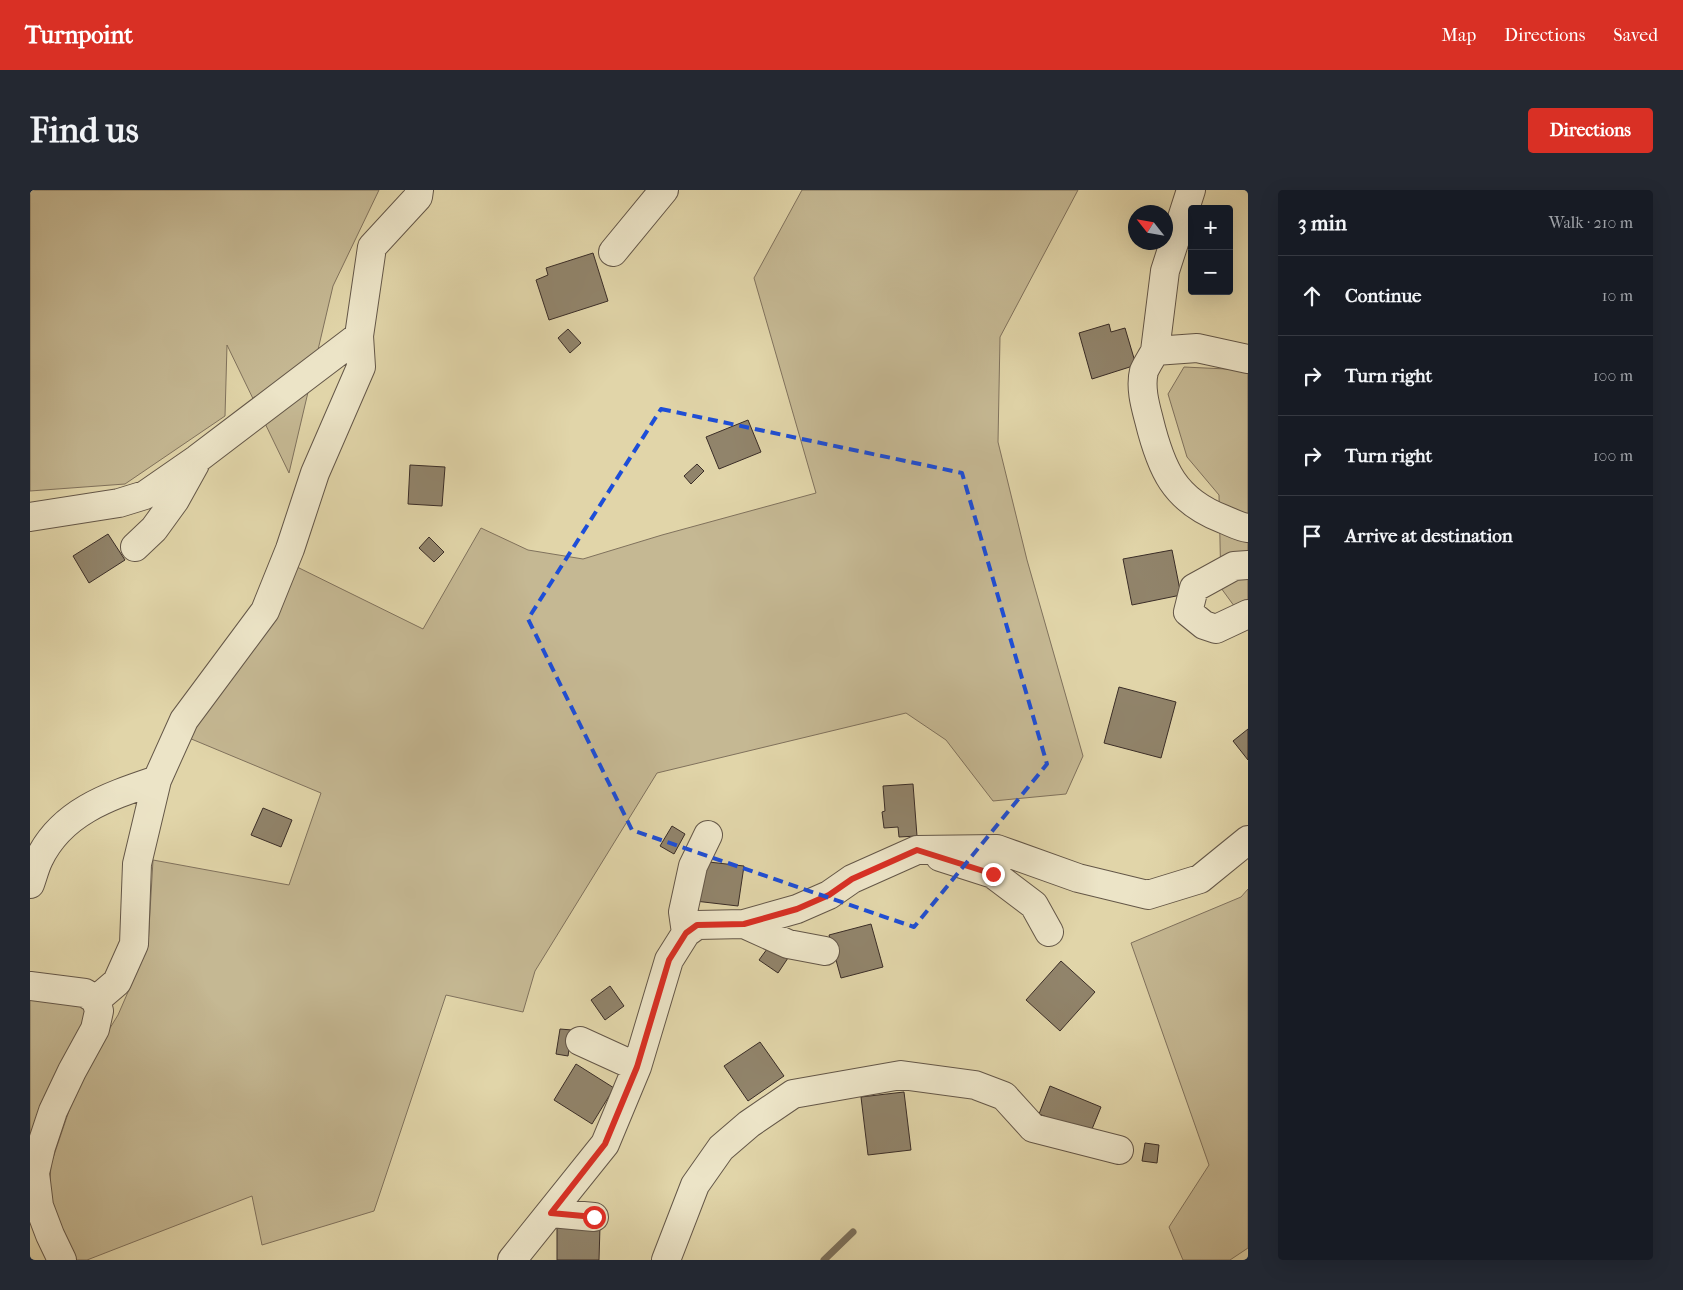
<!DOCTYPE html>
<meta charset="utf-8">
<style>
body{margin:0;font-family:"IM FELL French Canon",serif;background:#242831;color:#f1f3f6}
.controls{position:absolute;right:15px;top:15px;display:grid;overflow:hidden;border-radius:5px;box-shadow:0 5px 20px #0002}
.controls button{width:45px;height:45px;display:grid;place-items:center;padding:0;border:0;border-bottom:1px solid #363941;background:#171b24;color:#f1f3f6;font:25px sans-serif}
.compass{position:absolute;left:1098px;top:15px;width:45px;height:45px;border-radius:50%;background:#171b24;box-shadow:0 5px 20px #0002;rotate:301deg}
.stop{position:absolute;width:15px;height:15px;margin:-11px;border:4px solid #d93025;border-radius:50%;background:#fff}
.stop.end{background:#d93025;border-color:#fff;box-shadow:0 1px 5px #0008}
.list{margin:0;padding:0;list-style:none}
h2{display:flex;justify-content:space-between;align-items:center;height:65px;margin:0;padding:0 20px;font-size:21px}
h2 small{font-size:16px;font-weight:400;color:#9ea1a6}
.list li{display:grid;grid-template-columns:32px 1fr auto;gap:15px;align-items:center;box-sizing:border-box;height:80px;padding:0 20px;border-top:1px solid #363941}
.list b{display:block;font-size:19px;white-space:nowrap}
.list em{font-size:16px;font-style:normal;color:#9ea1a6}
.icon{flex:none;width:28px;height:28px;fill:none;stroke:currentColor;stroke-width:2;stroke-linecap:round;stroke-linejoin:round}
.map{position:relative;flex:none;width:1218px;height:1070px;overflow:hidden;border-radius:5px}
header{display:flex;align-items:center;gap:30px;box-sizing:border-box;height:70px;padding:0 25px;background:#d93025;color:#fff}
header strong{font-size:24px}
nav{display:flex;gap:28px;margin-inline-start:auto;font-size:18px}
.intro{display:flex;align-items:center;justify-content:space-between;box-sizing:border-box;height:120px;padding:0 30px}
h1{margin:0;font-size:35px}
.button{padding:12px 22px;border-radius:5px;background:#d93025;color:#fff;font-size:18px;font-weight:700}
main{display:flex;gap:30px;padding:0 30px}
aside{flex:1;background:#171b24;border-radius:5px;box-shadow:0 5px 20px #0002}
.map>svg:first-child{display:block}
.green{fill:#c5b893;stroke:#80725d}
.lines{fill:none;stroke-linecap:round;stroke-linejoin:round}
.stream{stroke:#7c705b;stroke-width:7}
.building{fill:#91846b;stroke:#3a2d27}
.minor-casing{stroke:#645748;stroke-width:30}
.minor{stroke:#ece4c7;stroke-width:28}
.route{stroke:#d93025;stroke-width:6}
.marked{fill:none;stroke:#1d4ed8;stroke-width:4;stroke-dasharray:10 6;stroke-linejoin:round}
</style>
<header>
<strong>Turnpoint</strong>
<nav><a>Map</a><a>Directions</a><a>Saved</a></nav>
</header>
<div class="intro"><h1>Find us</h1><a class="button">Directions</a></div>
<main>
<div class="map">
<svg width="1218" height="1070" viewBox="0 0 1218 1070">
<rect width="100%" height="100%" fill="#e1d5a9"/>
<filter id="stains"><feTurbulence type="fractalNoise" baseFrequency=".004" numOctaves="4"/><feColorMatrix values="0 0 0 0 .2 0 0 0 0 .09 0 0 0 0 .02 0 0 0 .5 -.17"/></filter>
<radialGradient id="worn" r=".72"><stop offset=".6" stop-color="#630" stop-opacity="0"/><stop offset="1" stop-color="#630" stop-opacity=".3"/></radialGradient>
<!-- green -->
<path class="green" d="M0,0H349L303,96L259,283L197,155L195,226L95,294L0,301Z
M772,0H1048L970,147L968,252L997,370L1053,566L1036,604L963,611L916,550L876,523L627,583L505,781L493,822L416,805L344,1021L232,1055L222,1006L57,1070H45L19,1007L21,974L51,885L88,825L118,756L123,670L259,695L291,603L159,548L246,420L263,375L393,439L451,338L498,360L553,369L632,345L786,303L724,88Z
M1154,177L1218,180V435L1191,398L1189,305L1157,267L1138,204Z
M1218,699V1058L1200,1070H1153L1139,1037L1179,975L1101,753L1211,707Z
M0,798L66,810L0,965Z"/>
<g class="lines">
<!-- stream -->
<path class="stream" d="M794,1070L823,1042"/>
</g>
<!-- building -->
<path class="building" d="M563,63L578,111L519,130L506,90L518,85L516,78Z
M1079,134L1081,142L1095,138L1106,175L1062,189L1049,143Z
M538,139L551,153L540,163L528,148Z
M718,230L731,262L689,279L676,247Z
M667,274L674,281L661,294L654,286Z
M380,275L415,277L412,316L378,314Z
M78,344L95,370L59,393L43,366Z
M399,347L414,362L404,372L389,358Z
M1142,360L1151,405L1102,415L1093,369Z
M1089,497L1146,512L1131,568L1074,553Z
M1218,539V570L1203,551Z
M883,594L887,646L869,647L868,637L854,638L852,622L855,621L853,596Z
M233,618L262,630L251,657L221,645Z
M642,636L655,644L644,664L630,656Z
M670,671L714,676L708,716L665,711Z
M841,734L853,777L811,788L799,745Z
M740,755L758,768L748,783L729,770Z
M1031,771L1065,802L1030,841L996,810Z
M580,796L594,816L575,830L561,810Z
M530,839L542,840L538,866L526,864Z
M730,852L754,886L718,911L694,876Z
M546,874L584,898L562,934L524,910Z
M1020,896L1071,917L1060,944L1009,924Z
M874,902L881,960L838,965L831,907Z
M1115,953L1129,955L1127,973L1112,971Z
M527,1036H570L569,1070H527Z"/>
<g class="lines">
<!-- minor casing -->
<g class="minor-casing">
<path id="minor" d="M583,62L634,0
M1125,161L1135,81L1161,0
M1218,169L1167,158L1125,161C1122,167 1117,174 1114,181C1110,197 1115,215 1119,230C1131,279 1144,310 1193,329C1201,332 1209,337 1218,338
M0,327L89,313L115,305L167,269L329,146
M105,357L124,339L145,310L165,274
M1218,375L1204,376L1164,398L1158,422L1174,435L1186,439L1218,424
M910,667L963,684L1004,715L1019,742
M0,694C3,686 5,677 9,669C32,621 80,606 127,590
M714,734L758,754L795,761
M656,743L653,722L663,676L678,645
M0,796L55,803L66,810L69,821L65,839L42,881L23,921L11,957L5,983L9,1016L20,1045L32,1070
M66,810L87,792L104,754L107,674L127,590L154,530L235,421L260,359L285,283L331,177L329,146L342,57L388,7L389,0
M550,851L607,877
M521,1023L564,1027
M482,1070L575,954L607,877L639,770L656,743L667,735L714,734L767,719L799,705L822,689L887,660L967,659L1048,688L1118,705L1170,689L1218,650
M636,1070L665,995L691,958L719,934L763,904L871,885L945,895L974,906L1003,938L1089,960"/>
</g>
<!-- minor -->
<use href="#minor" class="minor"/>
</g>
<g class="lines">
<!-- route -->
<path class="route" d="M564,1027L521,1023L575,954L607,877L639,770L656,743L667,735L714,734L767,719L799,705L822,689L887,660L963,684"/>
</g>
<!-- marked area -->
<path class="marked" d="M631,219L932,283L1017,574L884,737L602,640L498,429Z"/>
<rect width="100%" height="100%" filter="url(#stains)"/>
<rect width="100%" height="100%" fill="url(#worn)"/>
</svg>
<div class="controls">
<button>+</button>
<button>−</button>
</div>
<svg class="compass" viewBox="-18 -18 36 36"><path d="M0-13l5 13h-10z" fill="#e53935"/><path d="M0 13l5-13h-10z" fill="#9ea1a6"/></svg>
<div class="stop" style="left:564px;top:1027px"></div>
<div class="stop end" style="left:963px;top:684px"></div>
</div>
<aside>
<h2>3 min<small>Walk · 210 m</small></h2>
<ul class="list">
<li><svg class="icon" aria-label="ahead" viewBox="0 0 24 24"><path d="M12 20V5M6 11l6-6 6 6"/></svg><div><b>Continue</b></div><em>10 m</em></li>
<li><svg class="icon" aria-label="right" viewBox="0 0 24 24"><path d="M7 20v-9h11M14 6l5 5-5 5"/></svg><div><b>Turn right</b></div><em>100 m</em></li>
<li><svg class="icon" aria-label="right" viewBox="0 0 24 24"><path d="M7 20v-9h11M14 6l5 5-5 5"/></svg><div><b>Turn right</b></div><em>100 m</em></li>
<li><svg class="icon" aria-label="arrive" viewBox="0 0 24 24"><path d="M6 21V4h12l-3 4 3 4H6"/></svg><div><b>Arrive at destination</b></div></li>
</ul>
</aside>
</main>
